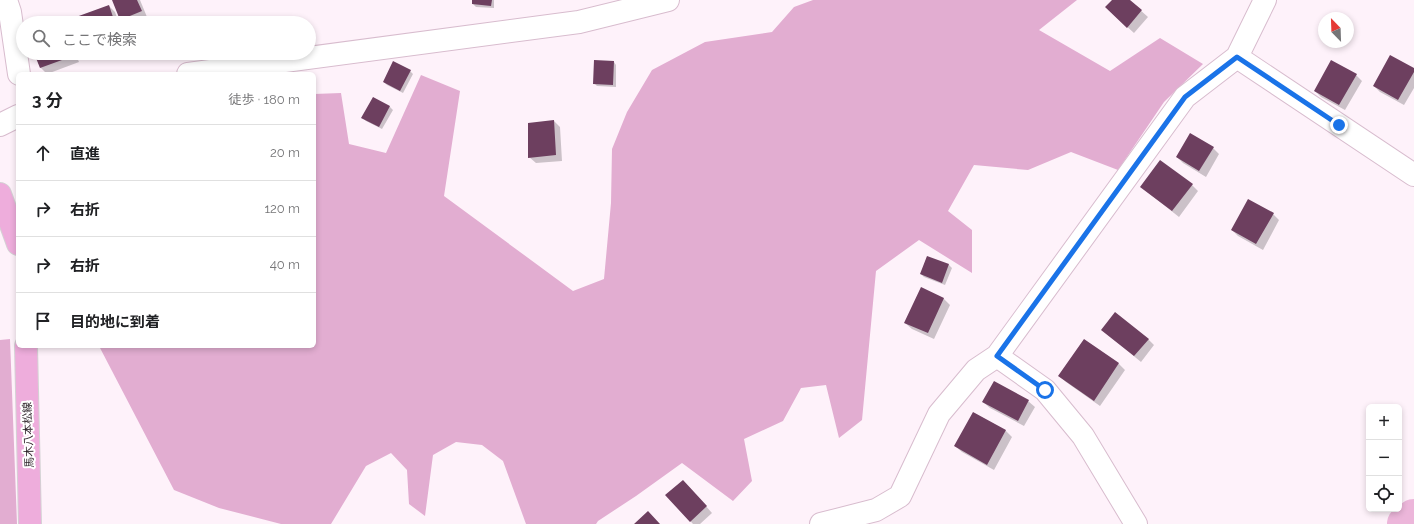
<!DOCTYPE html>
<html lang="ja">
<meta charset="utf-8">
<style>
body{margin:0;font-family:Raleway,"Noto Sans JP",sans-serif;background:#f2f2f2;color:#202124}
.controls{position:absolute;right:12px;bottom:12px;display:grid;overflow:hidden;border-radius:6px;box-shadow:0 2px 6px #0003}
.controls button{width:36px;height:36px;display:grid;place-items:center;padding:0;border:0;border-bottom:1px solid #e0e0e0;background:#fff;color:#202124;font:20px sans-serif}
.compass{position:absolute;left:1318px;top:12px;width:36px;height:36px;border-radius:50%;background:#fff;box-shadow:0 2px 6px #0003;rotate:337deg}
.stop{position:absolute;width:12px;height:12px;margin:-9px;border:3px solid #1a73e8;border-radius:50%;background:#fff}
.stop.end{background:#1a73e8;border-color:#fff;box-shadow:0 1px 4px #0008}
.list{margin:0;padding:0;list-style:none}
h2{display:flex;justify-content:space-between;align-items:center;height:52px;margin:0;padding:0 16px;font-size:17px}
h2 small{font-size:13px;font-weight:400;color:#757577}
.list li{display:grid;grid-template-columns:26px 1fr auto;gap:12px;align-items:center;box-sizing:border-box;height:56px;padding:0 16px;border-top:1px solid #e0e0e0}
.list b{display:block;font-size:15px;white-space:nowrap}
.list em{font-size:13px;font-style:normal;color:#757577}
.icon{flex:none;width:22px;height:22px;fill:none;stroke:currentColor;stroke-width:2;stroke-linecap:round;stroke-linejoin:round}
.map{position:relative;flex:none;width:1414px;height:524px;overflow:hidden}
.search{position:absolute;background:#fff;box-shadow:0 2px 6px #0003;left:16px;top:16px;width:300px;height:44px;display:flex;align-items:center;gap:10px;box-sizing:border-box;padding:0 14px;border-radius:22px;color:#757577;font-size:15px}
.panel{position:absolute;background:#fff;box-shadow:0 2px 6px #0003;left:16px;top:72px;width:300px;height:276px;border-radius:6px}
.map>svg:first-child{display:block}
.forest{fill:#e2add1}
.shadow{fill:#0003}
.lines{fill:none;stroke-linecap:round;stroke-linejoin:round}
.river{stroke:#ecb6da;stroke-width:38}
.building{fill:#6d3f5f}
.minor-casing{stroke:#d8bcce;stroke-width:24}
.major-casing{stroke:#d4d2d4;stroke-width:24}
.minor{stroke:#fff;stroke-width:22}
.major{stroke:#eeaddc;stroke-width:22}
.route{stroke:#1a73e8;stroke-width:5}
.labels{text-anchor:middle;stroke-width:4;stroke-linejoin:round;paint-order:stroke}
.street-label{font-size:11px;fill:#2a1f26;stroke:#fff}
</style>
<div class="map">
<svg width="1414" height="524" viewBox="0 0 1414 524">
<rect width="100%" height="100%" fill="#fef2fa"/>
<!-- forest -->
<path class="forest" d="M813,0H1077L1039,30L1110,71L1160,38L1203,64L1164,102L1118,170L1071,152L1028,170L974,165L948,211L972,230V273L919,240L876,271L862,420L839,438L826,385L801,388L783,421L744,439L752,481L733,501L682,463L636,496L598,521L596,524H526L503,461L482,445L456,442L433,455L425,516L409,504L407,470L391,453L366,466L331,524H281L219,508L174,490L99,346H314V94L341,93L349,144L386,153L421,75L460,91L444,196L573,291L604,279L611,203L612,149L627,112L652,70L705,42L772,32L794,7Z
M10,339L17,524H0V340Z"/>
<!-- shadow -->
<path class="shadow" d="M113,0H140L147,17L134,23H125L121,19Z
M473,0H494V8L476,7L473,4Z
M1113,0H1129L1148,17L1134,33L1112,13Z
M109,6L115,12L119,23H79Z
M35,53H75L79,62L47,74L40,67Z
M614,62L616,65V87L597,86L594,83Z
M1414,69V88L1404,105L1380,92L1374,86Z
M410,71L413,74L403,93L387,85L384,82Z
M1356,75L1362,81L1345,110L1321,97L1315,91Z
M373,99L390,107L393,110L382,129L366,121L363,118Z
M554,121L560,127L562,161L536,163L529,157Z
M1213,148L1219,154L1206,177L1183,163L1177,157Z
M1160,161L1192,185L1198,191L1179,217L1141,187Z
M1273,214L1279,220L1263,250L1238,236L1232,230Z
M927,257L949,265L952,268L945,285L924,277L921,274Z
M943,298L950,305L934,339L912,329L905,323Z
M1102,330L1148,339L1154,345L1141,362Z
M1084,340L1119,364L1125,370L1100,406L1066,382L1059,376Z
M1028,401L1035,407L1024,426L990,408L983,402Z
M974,413L1006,431L1012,437L994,470L962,452L955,446Z
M689,487L712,513L700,524H693L667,495Z"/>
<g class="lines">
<!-- river -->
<path class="river" d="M1406,524L1414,518"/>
</g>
<!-- building -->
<path class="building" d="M112,0H137L142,11L120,20Z
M472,0H492L491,6L472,4Z
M1112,0H1130L1142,10L1127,28L1105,7Z
M109,5L115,23H78L76,17Z
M34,53H72L73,56L40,68Z
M1390,55L1414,68V72L1398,100L1373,86Z
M594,60L614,61L613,85L593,84Z
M1331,60L1357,74L1339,105L1314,91Z
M393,61L411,70L400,91L383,82Z
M373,97L390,106L379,127L361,118Z
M554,120L556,155L528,158V123Z
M1190,133L1214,147L1199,171L1176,157Z
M1160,160L1193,184L1172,211L1140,187Z
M1248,199L1274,213L1256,244L1231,230Z
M927,256L949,264L942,283L920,274Z
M921,287L944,298L928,333L904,323Z
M1115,312L1149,339L1134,356L1101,330Z
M1084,339L1119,363L1094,401L1058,376Z
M994,381L1029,400L1018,421L982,402Z
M973,412L1006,430L987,465L954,446Z
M683,480L707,506L690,522L665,495Z
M648,511L660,524H634Z"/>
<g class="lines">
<!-- minor casing -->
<g class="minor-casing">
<path id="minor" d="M6,0L10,12L19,74
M1237,57L1414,175
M188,74L579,22L668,0
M0,125L18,116
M997,356L1045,390L1083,436L1136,524
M821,524L876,510L900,496L939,414L976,370L997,356L1185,97L1237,57L1265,0"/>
</g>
<!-- major casing -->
<g class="major-casing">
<path id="major" d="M0,194L18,244
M26,346L30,524"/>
</g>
<!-- minor -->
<use href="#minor" class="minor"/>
<!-- major -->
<use href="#major" class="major"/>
</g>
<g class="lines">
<!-- route -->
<path class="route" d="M1045,390L997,356L1185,97L1237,57L1339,125"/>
</g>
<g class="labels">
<!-- street labels -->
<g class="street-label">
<text transform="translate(28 435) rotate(-92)" y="4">馬木八本松線</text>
</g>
</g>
</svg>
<div class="controls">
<button>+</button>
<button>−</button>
<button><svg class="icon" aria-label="locate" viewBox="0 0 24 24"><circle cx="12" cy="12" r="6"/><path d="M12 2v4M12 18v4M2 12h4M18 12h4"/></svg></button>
</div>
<svg class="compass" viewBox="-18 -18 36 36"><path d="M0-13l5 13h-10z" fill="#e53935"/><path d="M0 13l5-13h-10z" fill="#757577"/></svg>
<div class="stop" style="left:1045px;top:390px"></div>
<div class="stop end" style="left:1339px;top:125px"></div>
<div class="search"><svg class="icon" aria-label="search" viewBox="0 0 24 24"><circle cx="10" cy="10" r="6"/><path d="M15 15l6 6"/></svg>ここで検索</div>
<section class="panel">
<h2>3 分<small>徒歩 · 180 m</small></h2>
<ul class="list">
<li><svg class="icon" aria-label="ahead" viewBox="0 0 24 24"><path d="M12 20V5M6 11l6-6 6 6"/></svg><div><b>直進</b></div><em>20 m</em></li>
<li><svg class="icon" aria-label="right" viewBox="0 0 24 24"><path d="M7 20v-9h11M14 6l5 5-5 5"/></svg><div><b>右折</b></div><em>120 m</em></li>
<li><svg class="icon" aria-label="right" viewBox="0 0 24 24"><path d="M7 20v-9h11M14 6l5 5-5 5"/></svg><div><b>右折</b></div><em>40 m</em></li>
<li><svg class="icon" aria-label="arrive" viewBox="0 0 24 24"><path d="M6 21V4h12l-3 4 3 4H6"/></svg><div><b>目的地に到着</b></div></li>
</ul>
</section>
</div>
